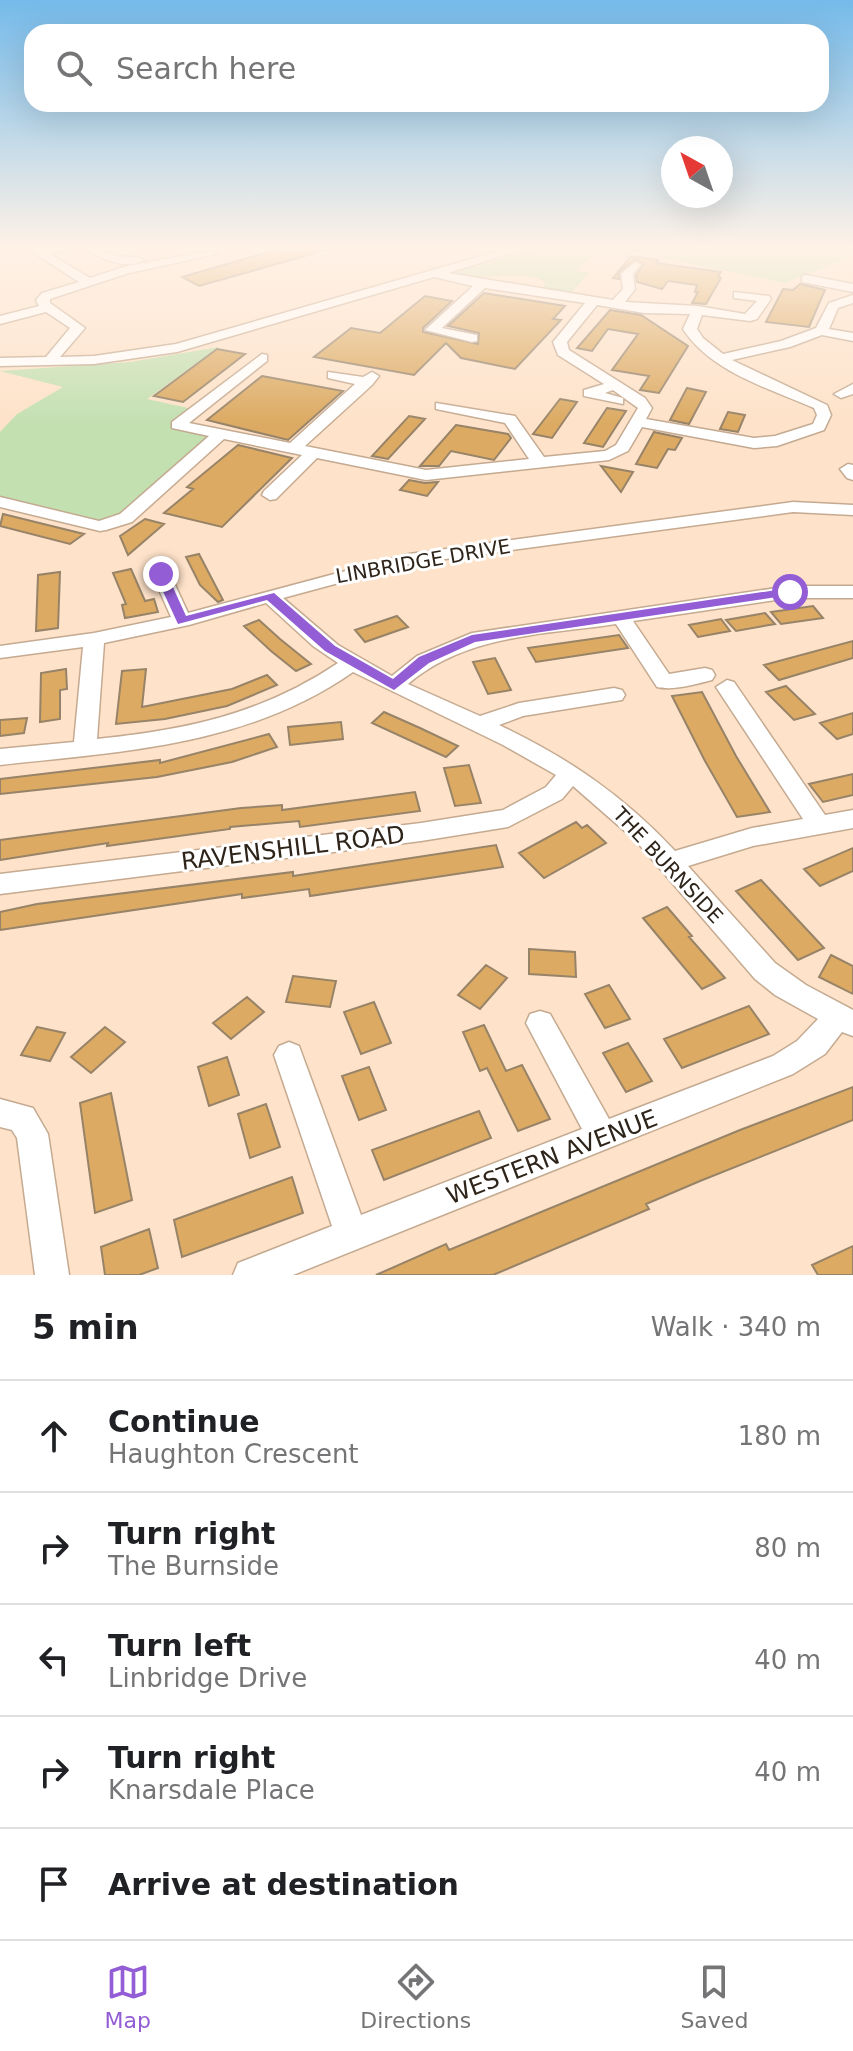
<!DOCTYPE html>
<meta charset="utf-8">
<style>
body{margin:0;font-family:"DejaVu Sans",sans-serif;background:#f2f2f2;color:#202124}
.compass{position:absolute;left:661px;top:136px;width:72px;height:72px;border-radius:50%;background:#fff;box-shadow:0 8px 32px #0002;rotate:320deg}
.stop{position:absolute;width:24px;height:24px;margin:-18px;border:6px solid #935dd5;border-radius:50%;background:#fff}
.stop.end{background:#935dd5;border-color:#fff;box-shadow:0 2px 8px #0008}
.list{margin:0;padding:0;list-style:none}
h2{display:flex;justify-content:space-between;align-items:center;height:104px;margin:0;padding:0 32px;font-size:34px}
h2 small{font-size:26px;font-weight:400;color:#757577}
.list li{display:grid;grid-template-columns:52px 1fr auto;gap:24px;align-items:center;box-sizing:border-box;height:112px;padding:0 32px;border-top:2px solid #e0e0e0}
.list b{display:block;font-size:30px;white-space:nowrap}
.list p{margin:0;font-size:26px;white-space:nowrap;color:#757577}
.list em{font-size:26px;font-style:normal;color:#757577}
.icon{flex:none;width:44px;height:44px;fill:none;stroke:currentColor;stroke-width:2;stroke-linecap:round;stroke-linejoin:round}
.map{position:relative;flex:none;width:853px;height:1275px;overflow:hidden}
.search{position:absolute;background:#fff;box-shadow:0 8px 32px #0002;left:24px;right:24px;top:24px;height:88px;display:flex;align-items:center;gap:20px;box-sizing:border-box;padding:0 28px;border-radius:24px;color:#757577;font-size:30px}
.sheet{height:664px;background:#fff}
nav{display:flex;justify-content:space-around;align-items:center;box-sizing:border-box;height:112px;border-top:2px solid #e0e0e0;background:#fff;font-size:22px;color:#757577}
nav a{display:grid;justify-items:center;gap:4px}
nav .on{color:#935dd5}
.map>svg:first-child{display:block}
.green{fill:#c3e0b1}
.building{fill:#dcaa62;stroke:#978368;stroke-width:2}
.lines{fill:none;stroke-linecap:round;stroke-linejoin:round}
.minor-casing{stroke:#c4aa91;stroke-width:3}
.minor{fill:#fff;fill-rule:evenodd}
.route{fill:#935dd5}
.labels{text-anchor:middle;stroke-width:6;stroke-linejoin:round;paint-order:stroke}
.street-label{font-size:20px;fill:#2e241a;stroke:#fff}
.near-street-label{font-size:24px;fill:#2e241a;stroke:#fff}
</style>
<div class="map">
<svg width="853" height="1275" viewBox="0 0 853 1275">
<rect width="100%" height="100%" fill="#fee2c9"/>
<!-- green -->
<path class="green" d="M542,246H853V256L785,283L634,252L628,258L594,254L577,271L589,273L569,295L541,290L545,285L544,281C517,268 486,283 454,273Z
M219,347L147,399L193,409L171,426L210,435L123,515L101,522L0,497V432L17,414L63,387L0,371L130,362Z"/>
<!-- building -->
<path class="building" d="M289,246H325L326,250L199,286L182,277Z
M631,256L658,260L656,263L721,272L718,276L721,278L706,304L692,303L698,292H695L697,285L668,281L662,289L637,282L636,275L644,264L636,259L619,272V279L613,278Z
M800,284L825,290L809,327L766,322L783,289L793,290Z
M484,293L565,306L553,319L561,320L515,369L461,358L446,343L414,375L314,357L351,328L380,333L425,296L452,301L423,328V332L478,344L479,333L448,326Z
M610,310L641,315L688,346L659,393L640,390L649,376L612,370L638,334L608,329L592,351L577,348Z
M217,349L245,354L183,402L154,396Z
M262,376L343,391L288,440L207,420Z
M687,388L706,392L689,424L670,420Z
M560,399L577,402L552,438L533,434Z
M607,408L626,411L603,447L584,443Z
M728,412L745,415L738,432L720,429Z
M409,416L425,419L388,459L372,456Z
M456,425L508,434L511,438L494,460L451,451L439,466H420Z
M654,432L682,438L675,450L668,449L657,468L636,464Z
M238,445L292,458L222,527L164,513L193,489L187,487Z
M601,466L633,472L621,492Z
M409,480L425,483L438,482L427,496L400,490Z
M3,514L84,534L70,544L0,526Z
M145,519L164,524L128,555L120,536Z
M199,554L223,600L218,602L200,585L186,557Z
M131,569L145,601L154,599L158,612L125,618L122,605L126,604L113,573Z
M60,572L58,628L36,631L38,575Z
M813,606L823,618L781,624L771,612Z
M765,613L775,624L736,631L726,620Z
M397,616L408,627L365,642L355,630Z
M721,619L730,631L698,637L689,625Z
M259,620L280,639L311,664L296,671L271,651L244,626Z
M619,635L628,648L536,662L528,648Z
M853,641V658L779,680L764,665Z
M495,658L511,690L488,694L473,662Z
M66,669L67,689L60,690V719L40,722L41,673Z
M146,669L142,707L232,689L267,675L277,685L227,706L165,719L116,724L122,671Z
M786,686L815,714L794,720L766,692Z
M702,692L736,756L770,812L737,817L705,761L672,696Z
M384,712L420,728L458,746L446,757L372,723Z
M853,713V734L837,739L820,723Z
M27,718L24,733L0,736V720Z
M341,722L343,739L290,745L288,727Z
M269,734L277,747L232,762L157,777L0,794V779L160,760V763Z
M469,765L481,803L455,806L444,768Z
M853,774V795L823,802L809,784Z
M415,792L420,811L300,827L299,821L230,827V829L107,846L108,843L0,860V840L241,808L282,805V810Z
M576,822L582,828L587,825L606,843L544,878L519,853Z
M496,845L503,867L310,896L309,889L242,898V894L0,930V912L37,904L293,872V876Z
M853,848V871L820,886L804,869Z
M761,880L797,919L824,948L798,960L736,891Z
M667,907L692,936L689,937L725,978L702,989L643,918Z
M529,949L575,952L576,977L529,974Z
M831,955L853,966V994L819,977Z
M486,965L507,978L480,1009L458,995Z
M293,976L336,981L330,1007L286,1002Z
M609,985L630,1019L605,1028L585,994Z
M247,997L264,1012L231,1039L213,1023Z
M374,1002L391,1043L361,1054L344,1012Z
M749,1006L769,1034L682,1068L664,1039Z
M484,1025L506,1071L522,1065L550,1119L518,1131L487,1068L480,1071L463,1032Z
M37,1027L65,1033L50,1061L21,1055Z
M105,1027L125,1042L91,1073L71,1057Z
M628,1043L652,1081L626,1092L603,1053Z
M227,1057L239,1095L209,1106L198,1067Z
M369,1067L386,1110L359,1120L342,1076Z
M853,1087V1120L700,1181L646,1204L649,1209L493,1275H376L446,1244L449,1250L740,1130Z
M111,1093L132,1200L95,1213L80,1103Z
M266,1104L280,1147L250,1158L238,1114Z
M479,1111L491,1138L384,1180L372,1150Z
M292,1177L303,1213L182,1257L174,1220Z
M149,1229L158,1268L139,1275H105L101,1247Z
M853,1246V1275H818L812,1265Z"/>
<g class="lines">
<!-- minor casing -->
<g class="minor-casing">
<path id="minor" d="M56,246H78L50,254L90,278L127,266L210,251L216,254L129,273L50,299V303L85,328L60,357L94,356L176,344L516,246H534L448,273L613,300L623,289L621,274L635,262L641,265L633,274L635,289L625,302L698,306L745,314L757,301L734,298V292L769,296L771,299L757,319L750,321L702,315L697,329L703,338L723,354L781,341L816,328L829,303L853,295V303L838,308L829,329L853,333V341L822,335L790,347L732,360L827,405L831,415L824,430L777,446L754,448L642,427L628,451L609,460L426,480L317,458L276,499L270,500L262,495L264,491L302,455L224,439L132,522L106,530L100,531L0,507V497L99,521L120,514L209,436L172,428V422L262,354L267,355V361L189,423L290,443L355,384L328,378V372L363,377L372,372L379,376L372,385L305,446L426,470L529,459L505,423L436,409V403L515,416L544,457L605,451L616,445L638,408L613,390L605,393L623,398V404L584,396V390L604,384L558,355L553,342L585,303L485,288L442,328L477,335V341L472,342L425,330L473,286L434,277L177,352L94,364L0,366V358L46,357L70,328L46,312L0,324V316L39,306L36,300L42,293L79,282L34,253ZM597,305L644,313L690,314L683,329C711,372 768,388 814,408L817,415L813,424L775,436L754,438L646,419L652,408L645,398L569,350L567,342Z
M83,246C100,246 103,253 117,256C127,258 135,255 144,260C126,271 98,258 83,246Z
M806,275L853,284V292L802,282V276Z
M853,384V394L841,398L834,394Z
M848,464L853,465V480L847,478L840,469Z
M793,502L853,505V515L793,512L409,564L283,598L338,645L392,676L417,656L472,633L790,586H853V598H790L633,621L669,674L705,668L712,670L715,675L712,680C696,684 673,691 657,687L616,624C543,635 467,634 408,684L480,716L519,703L614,688L622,690L625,695L622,700L523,716L499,725C567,757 624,796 675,851L752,828L803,819L716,687L727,680L734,682L825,815L853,810V828L753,846L688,866L775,963L806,985L853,1010V1036L842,1032L825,1054L793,1074L293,1275H233L238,1263L332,1226L274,1055L279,1046L289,1042L299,1046L361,1215L582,1129L526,1023L530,1014L540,1011L550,1014L609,1119L773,1056L797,1041L818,1019L775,995L755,979L636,841L573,786L562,799L508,827L421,841L0,894V874L421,823L503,810L546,787L556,775L503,745L353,672C247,746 125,751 0,765V749L74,742L83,647L0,658V646L94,633L171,617L152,574L161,568L170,574L188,613L409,554ZM266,603L313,646L338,663C262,714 186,730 97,739L104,643L189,625Z
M0,1099L33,1108L48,1134L69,1275H35L17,1138L12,1130L0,1127Z"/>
</g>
<!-- minor -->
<use href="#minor" class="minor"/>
</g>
<!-- sky -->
<linearGradient id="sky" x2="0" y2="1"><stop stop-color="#74baea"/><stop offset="0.58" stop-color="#fff2e7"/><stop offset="1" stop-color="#fff2e7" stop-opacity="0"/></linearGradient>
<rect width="853" height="425" fill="url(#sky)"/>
<!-- route -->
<path class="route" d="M156,572L167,574L186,616L274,593L335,646L393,679L419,657L472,635L790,588L797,592L790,595L475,642L429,663L394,690L325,651L267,600L178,624L155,574Z"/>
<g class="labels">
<!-- street labels -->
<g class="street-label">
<text transform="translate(423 561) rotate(-10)" y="7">LINBRIDGE DRIVE</text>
<text transform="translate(668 865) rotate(47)" y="7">THE BURNSIDE</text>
</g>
<!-- near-street labels -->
<g class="near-street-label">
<text transform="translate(293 848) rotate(-7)" y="8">RAVENSHILL ROAD</text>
<text transform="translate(552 1157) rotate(-21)" y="8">WESTERN AVENUE</text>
</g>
</g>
</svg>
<svg class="compass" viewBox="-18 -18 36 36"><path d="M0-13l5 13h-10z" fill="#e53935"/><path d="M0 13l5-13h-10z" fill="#757577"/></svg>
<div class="stop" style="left:790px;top:592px"></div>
<div class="stop end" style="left:161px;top:574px"></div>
<div class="search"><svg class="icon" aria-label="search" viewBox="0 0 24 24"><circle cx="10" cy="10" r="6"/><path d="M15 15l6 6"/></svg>Search here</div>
</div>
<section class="sheet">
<h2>5 min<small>Walk · 340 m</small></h2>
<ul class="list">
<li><svg class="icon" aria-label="ahead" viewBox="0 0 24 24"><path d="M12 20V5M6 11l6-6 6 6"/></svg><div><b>Continue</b><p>Haughton Crescent</p></div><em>180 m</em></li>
<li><svg class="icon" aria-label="right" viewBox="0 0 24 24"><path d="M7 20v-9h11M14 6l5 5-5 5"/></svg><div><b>Turn right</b><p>The Burnside</p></div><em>80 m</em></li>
<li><svg class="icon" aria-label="left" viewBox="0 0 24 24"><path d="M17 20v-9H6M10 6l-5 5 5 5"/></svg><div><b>Turn left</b><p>Linbridge Drive</p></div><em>40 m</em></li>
<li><svg class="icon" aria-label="right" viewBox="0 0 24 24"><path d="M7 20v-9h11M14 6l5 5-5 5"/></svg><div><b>Turn right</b><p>Knarsdale Place</p></div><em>40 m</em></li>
<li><svg class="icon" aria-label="arrive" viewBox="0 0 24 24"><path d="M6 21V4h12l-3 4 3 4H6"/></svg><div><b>Arrive at destination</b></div></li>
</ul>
</section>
<nav>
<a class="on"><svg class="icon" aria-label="map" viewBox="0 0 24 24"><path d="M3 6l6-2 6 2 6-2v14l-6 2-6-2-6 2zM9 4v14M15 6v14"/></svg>Map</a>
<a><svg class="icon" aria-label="directions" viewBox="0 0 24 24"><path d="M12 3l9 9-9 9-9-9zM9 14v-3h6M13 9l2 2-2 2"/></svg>Directions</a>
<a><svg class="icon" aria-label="saved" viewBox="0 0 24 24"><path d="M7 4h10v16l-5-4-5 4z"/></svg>Saved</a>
</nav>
